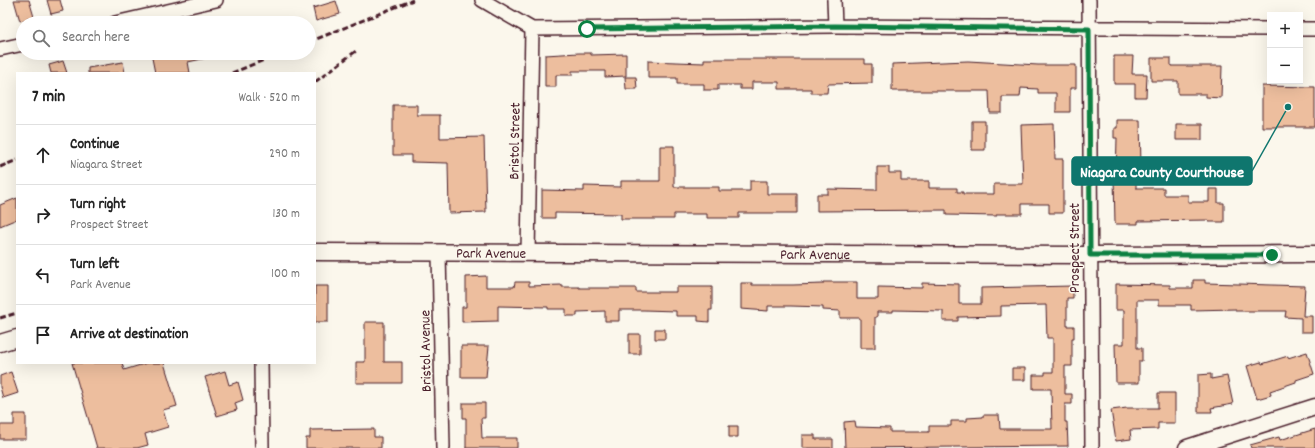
<!DOCTYPE html>
<meta charset="utf-8">
<style>
body{margin:0;font-family:Dekko,sans-serif;background:#f6f6f6;color:#222}
.controls{position:absolute;right:12px;top:12px;display:grid;overflow:hidden;border-radius:0px;box-shadow:0 4px 16px #0002}
.controls button{width:36px;height:36px;display:grid;place-items:center;padding:0;border:0;border-bottom:1px solid #e0e0e0;background:#fff;color:#222;font:20px sans-serif}
.stop{position:absolute;width:12px;height:12px;margin:-9px;border:3px solid #0b8043;border-radius:50%;background:#fff}
.stop.end{background:#0b8043;border-color:#fff;box-shadow:0 1px 4px #0008}
.list{margin:0;padding:0;list-style:none}
h2{display:flex;justify-content:space-between;align-items:center;height:52px;margin:0;padding:0 16px;font-size:17px}
h2 small{font-size:13px;font-weight:400;color:#767676}
.list li{display:grid;grid-template-columns:26px 1fr auto;gap:12px;align-items:center;box-sizing:border-box;height:60px;padding:0 16px;border-top:1px solid #e0e0e0}
.list b{display:block;font-size:15px;white-space:nowrap}
.list p{margin:0;font-size:13px;white-space:nowrap;color:#767676}
.list em{font-size:13px;font-style:normal;color:#767676}
.icon{flex:none;width:22px;height:22px;fill:none;stroke:currentColor;stroke-width:2;stroke-linecap:round;stroke-linejoin:round}
.map{position:relative;flex:none;width:1315px;height:448px;overflow:hidden}
.search{position:absolute;background:#fff;box-shadow:0 4px 16px #0002;left:16px;top:16px;width:300px;height:44px;display:flex;align-items:center;gap:10px;box-sizing:border-box;padding:0 14px;border-radius:22px;color:#767676;font-size:15px}
.panel{position:absolute;background:#fff;box-shadow:0 4px 16px #0002;left:16px;top:72px;width:300px;height:292px;border-radius:0px}
.map>svg:first-child{display:block}
.building{fill:#edbe9e;stroke:#4a1f2b}
.lines{fill:none;stroke-linecap:round;stroke-linejoin:round}
.minor-casing{stroke:#4a1f2b;stroke-width:16}
.major-casing{stroke:#4a1f2b;stroke-width:19}
.minor{stroke:#fbf7ec;stroke-width:13}
.major{stroke:#fbf7ec;stroke-width:16}
.rail{stroke:#4a1f2b;stroke-width:3;stroke-dasharray:6 3;stroke-linecap:butt}
.route{stroke:#0b8043;stroke-width:5}
.labels{text-anchor:middle;stroke-width:3;stroke-linejoin:round;paint-order:stroke}
.street-label{font-size:15px;fill:#4a1f2b;stroke:#fbf7ec}
.leader{fill:none;stroke:#0f766e;stroke-width:1.5}
.callout-dot{fill:#0f766e;stroke:#fbf7ec;stroke-width:1.5}
.callout{fill:#0f766e;stroke:#0f766e;stroke-width:1.5}
.callout-label{font-size:16px;text-anchor:middle;font-weight:bold;fill:#fff}
</style>
<div class="map">
<svg width="1315" height="448" viewBox="0 0 1315 448">
<rect width="100%" height="100%" fill="#fbf7ec"/>
<filter id="ink" filterUnits="userSpaceOnUse"><feTurbulence type="fractalNoise" baseFrequency=".025" numOctaves="2"/><feDisplacementMap in="SourceGraphic" scale="8" xChannelSelector="R" yChannelSelector="G"/><feConvolveMatrix kernelMatrix="1 2 1 2 8 2 1 2 1" color-interpolation-filters="sRGB"/></filter>
<g filter="url(#ink)">
<!-- building -->
<path class="building" d="M14,0H29L34,17L20,21Z
M47,0H60L63,11L51,14Z
M336,1L340,14L316,21L313,8Z
M151,53H211V57L188,62L190,73H155Z
M579,53H591V55L626,54V76L605,77V71H572V75H556V87H545V55Z
M1114,56H1133L1132,74H1147L1146,97H1135V84H1114Z
M1151,58H1171V66H1222L1221,98L1206,97V94H1178V81H1151Z
M704,59H865V64H872V83L828,84L827,93H811V89H779V82H752V89H740V85H718V90H704V84H677V78H648V61L704,63Z
M63,61L67,73H51L49,65Z
M968,61L1038,65H1076V88H1070V112H1056V93H1038V89L1021,88L1020,97H1002V113H990L989,91H892V64Z
M123,62L125,73H88V68Z
M625,77H636L637,89H626Z
M1262,86L1315,87V127H1262Z
M393,105H417V115H440V138L484,137L486,212L449,213L448,163L411,162V155H393Z
M1117,120H1140L1141,166H1136V188H1164V195H1188V202H1209V189H1218V203H1224V222H1209V220L1138,221V224H1115L1114,177H1116L1117,138H1114V128H1117Z
M972,121H985V150H972Z
M1054,124L1055,159H1063V213H1049V204H1022V214H997V216L946,215V210L817,211V194H828V189L877,190V167H889V173H901V181H929V188H957V192H963V194H994V184H1023L1021,125Z
M1176,124H1202V140H1176Z
M660,146H674V187H719V191H750V181H767V194H797V213H739V218H707V214H674V219H621V214L555,213V218H542V190L584,191V186L621,187V181H660Z
M17,198V219L0,226V205Z
M486,276V287H514L515,282H529V286L562,285V287H579V288H636V292H676V287H712V310H709V322L698,321V316H676V311L644,310H619V321H605V311L577,312V316H566V309H548V307L498,306V321L462,322V307H466V277Z
M1193,280H1205V283L1305,286L1303,316H1312V332H1301V318L1285,317L1286,311H1236V309L1191,310V305H1159V300H1137V348H1142V361H1139V383H1116L1115,344H1124V310H1116V284L1170,285V288H1193Z
M823,282H857V299H878V287L922,288V283L959,284V304H981V288L1073,286V298H1067V326H1074V338H1072V366H1065V394H1072V404H1065V422H1067L1068,446L845,448L844,422L855,421L856,427L890,428V432H929V426H951V421H967V418L983,417V415H999L1000,429H1052L1051,389H1033V375H1045V372H1053V338H1047L1046,305L1001,306V316L958,317V321H943V311L893,310V312H877V317H875V348H860V318H840V311L823,310V307L791,306H768V311L741,309V283H752V285H793L823,284Z
M315,286H328V322H315Z
M365,322H384V362H402V383H356V362H365Z
M655,329H665V339H655Z
M629,334H640V354H629Z
M461,346H489L486,377H461Z
M1307,352L1314,374L1296,380V382L1270,391L1271,395L1257,399L1247,366L1261,362L1262,364L1288,356V358Z
M72,363H122L124,370L147,363H164L177,406L163,410L168,427L145,434L148,445L137,448H97Z
M1012,368H1025V380H1012Z
M225,371L229,385L238,382L243,400L235,403L237,410L217,416L205,377Z
M11,372L18,393L3,398L0,387V376Z
M1211,374V379L1227,376L1233,404L1211,408L1212,412H1198V375Z
M1158,393H1175V423H1158V429L1130,430L1131,439L1116,441L1111,410L1127,408H1158Z
M463,403H485V418H481L482,438H517V448H466V418H463Z
M14,414H26V439H0V425H14Z
M729,426H738V437H729Z
M374,429V437H381V448H306V438H310V430Z
M1315,429V448H1251L1250,445L1279,437L1280,440Z
M802,435H815V439H833V448H802Z"/>
<g class="lines">
<!-- minor casing -->
<g class="minor-casing">
<path id="minor" d="M482,0L532,29L835,26L1270,29
M834,0L835,26
M1089,0L1092,448
M115,23L216,0
M1300,29H1315
M0,49L23,44
M439,253L443,448
M528,253L532,29
M261,363L262,448"/>
</g>
<!-- major casing -->
<g class="major-casing">
<g id="major">
<path id="s1" d="M315,252L1090,255L1315,254"/>
<path d="M0,343L17,338"/>
<path d="M1187,448L1315,407"/>
</g>
</g>
<!-- minor -->
<use href="#minor" class="minor"/>
<!-- major -->
<use href="#major" class="major"/>
<!-- rail -->
<path class="rail" d="M309,42L413,0
M232,73L281,53
M315,82L356,51
M0,167L17,160
M0,318L17,313"/>
</g>
</g>
<g class="lines" filter="url(#ink)">
<!-- route -->
<path class="route" d="M587,29L835,26L1089,29L1090,255H1272"/>
</g>
<g class="labels">
<!-- street labels -->
<g class="street-label">
<text transform="translate(514 141) rotate(-89)" y="5">Bristol Street</text>
<text transform="translate(1074 248) rotate(-90)" y="5">Prospect Street</text>
<text dy="5" stroke="none"><textPath href="#s1" startOffset="176">Park Avenue</textPath></text>
<text dy="5" stroke="none"><textPath href="#s1" startOffset="500">Park Avenue</textPath></text>
<text transform="translate(425 351) rotate(-91)" y="5">Bristol Avenue</text>
</g>
</g>
<!-- callouts -->
<path class="leader" d="M1288 107L1252 171"/>
<circle class="callout-dot" cx="1288" cy="107" r="4"/>
<rect class="callout" x="1072" y="157" width="180" height="28" rx="4"/>
<g class="callout-label">
<text x="1162" y="177">Niagara County Courthouse</text>
</g>
</svg>
<div class="controls">
<button>+</button>
<button>−</button>
</div>
<div class="stop" style="left:587px;top:29px"></div>
<div class="stop end" style="left:1272px;top:255px"></div>
<div class="search"><svg class="icon" aria-label="search" viewBox="0 0 24 24"><circle cx="10" cy="10" r="6"/><path d="M15 15l6 6"/></svg>Search here</div>
<section class="panel">
<h2>7 min<small>Walk · 520 m</small></h2>
<ul class="list">
<li><svg class="icon" aria-label="ahead" viewBox="0 0 24 24"><path d="M12 20V5M6 11l6-6 6 6"/></svg><div><b>Continue</b><p>Niagara Street</p></div><em>290 m</em></li>
<li><svg class="icon" aria-label="right" viewBox="0 0 24 24"><path d="M7 20v-9h11M14 6l5 5-5 5"/></svg><div><b>Turn right</b><p>Prospect Street</p></div><em>130 m</em></li>
<li><svg class="icon" aria-label="left" viewBox="0 0 24 24"><path d="M17 20v-9H6M10 6l-5 5 5 5"/></svg><div><b>Turn left</b><p>Park Avenue</p></div><em>100 m</em></li>
<li><svg class="icon" aria-label="arrive" viewBox="0 0 24 24"><path d="M6 21V4h12l-3 4 3 4H6"/></svg><div><b>Arrive at destination</b></div></li>
</ul>
</section>
</div>
